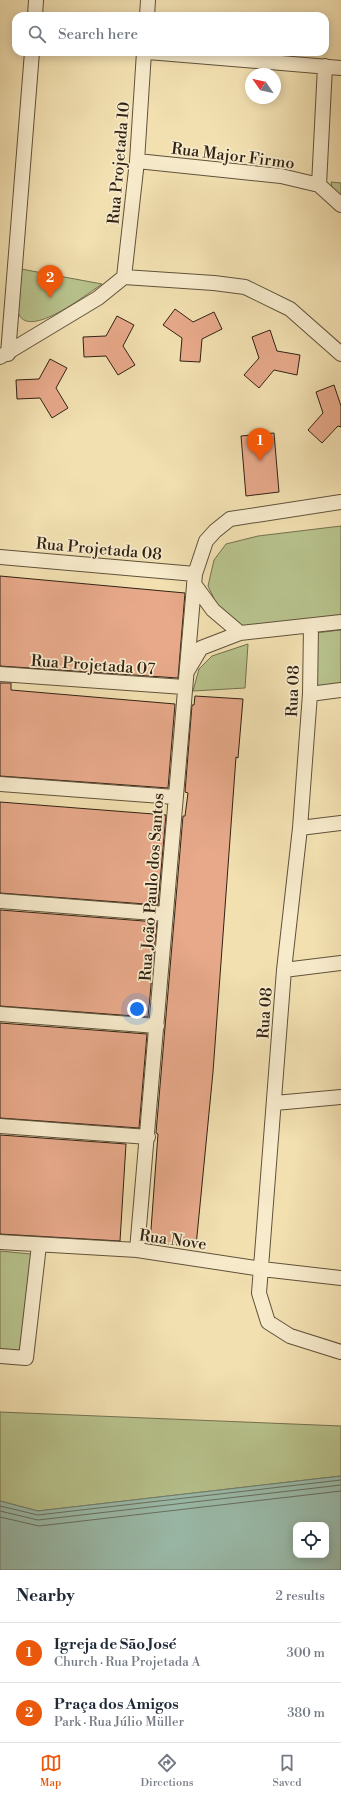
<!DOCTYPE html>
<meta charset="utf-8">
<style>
body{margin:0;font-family:"Libre Bodoni",serif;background:#f6f6f7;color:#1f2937}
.controls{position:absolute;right:12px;bottom:12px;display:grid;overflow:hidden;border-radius:8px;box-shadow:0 2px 10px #0003}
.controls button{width:36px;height:36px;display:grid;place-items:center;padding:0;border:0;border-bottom:1px solid #e0e1e3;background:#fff;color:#1f2937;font:20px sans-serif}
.compass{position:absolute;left:245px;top:68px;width:36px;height:36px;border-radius:50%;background:#fff;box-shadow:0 2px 10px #0003;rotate:304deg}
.you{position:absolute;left:137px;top:1009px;width:14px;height:14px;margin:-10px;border:3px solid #fff;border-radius:50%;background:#1a73e8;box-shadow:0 0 0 6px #1a73e833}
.badge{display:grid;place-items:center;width:26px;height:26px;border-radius:50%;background:#ea580c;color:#fff;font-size:13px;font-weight:700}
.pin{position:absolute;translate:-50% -33px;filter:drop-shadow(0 1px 2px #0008)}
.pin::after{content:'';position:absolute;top:21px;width:14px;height:12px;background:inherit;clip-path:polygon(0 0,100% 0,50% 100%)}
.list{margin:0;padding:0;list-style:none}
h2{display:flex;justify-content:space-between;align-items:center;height:52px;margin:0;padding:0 16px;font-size:17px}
h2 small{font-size:13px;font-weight:400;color:#747a83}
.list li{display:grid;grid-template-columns:26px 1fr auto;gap:12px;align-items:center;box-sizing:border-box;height:60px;padding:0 16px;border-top:1px solid #e0e1e3}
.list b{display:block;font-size:15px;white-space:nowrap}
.list p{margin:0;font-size:13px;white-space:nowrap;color:#747a83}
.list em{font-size:13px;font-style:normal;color:#747a83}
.icon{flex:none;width:22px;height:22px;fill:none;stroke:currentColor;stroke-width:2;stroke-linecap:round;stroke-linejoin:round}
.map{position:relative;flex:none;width:341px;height:1570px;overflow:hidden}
.search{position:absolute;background:#fff;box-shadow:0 2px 10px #0003;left:12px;right:12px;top:12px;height:44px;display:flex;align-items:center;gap:10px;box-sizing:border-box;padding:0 14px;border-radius:12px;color:#747a83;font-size:15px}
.sheet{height:172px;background:#fff}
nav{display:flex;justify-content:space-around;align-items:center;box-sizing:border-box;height:56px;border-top:1px solid #e0e1e3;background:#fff;font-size:11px;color:#747a83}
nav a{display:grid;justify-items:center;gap:2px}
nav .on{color:#ea580c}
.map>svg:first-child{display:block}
.green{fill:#b8c38d;stroke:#747250}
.water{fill:#9bbdad;stroke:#717f70;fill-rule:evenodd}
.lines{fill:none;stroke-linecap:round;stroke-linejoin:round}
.shore{stroke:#667060;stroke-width:1}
.building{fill:#e7a98a;stroke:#312214}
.minor-casing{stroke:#61523b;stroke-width:16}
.minor{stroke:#f7ebcc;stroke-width:14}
.labels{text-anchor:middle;stroke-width:3.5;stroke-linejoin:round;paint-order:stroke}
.street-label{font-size:16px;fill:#312214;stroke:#f7ebcc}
</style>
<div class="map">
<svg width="341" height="1570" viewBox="0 0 341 1570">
<rect width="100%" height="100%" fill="#f2e0b1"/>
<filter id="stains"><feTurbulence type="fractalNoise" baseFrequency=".005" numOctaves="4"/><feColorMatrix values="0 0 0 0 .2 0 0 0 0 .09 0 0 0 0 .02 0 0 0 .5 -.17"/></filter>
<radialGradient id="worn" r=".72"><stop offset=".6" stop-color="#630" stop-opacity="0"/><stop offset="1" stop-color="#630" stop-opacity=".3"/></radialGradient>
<!-- green -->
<path class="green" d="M331,182L341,183V196L332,187Z
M21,269L102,284C88,293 27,342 18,312C15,303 20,279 21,269Z
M341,526V620L241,628L221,613L208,586L214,560L226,544L258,536Z
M341,630V686L313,689L315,633Z
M248,644L245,688L193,691L199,669L212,656Z
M0,1251L31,1254L22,1353L0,1351Z
M0,1412L341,1426V1476L38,1511L0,1501Z"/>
<!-- water -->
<path class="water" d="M341,1476V1570H0V1501L38,1511ZM296,1525H326V1555H296Z"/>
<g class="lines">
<!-- shore -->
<path class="shore" d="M0,1506L38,1515L341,1480
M0,1511L38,1520L341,1485
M0,1517L39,1526L341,1491"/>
</g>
<!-- building -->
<path class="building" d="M175,309L193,322L214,312L222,329L202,339L200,362L180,361L182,338L163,325Z
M117,316L134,325L123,346L135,365L118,375L106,356L84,357L83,337L106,336Z
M270,330L277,351L300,355L297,375L274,370L259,388L244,375L259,358L252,337Z
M50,359L67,368L56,388L68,408L52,418L40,398L17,399L16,380L39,379Z
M334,385L341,406V427L338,426L322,443L308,430L323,413L316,392Z
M274,433L279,492L246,496L241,436Z
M0,576L185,593L178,678L0,666Z
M0,683H11V690L175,704L168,788L0,776Z
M195,696L243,699L238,758L236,757L213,1072L196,1246L150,1243L158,1134L156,1133L183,816H185L188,793L185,792L192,705H194Z
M0,802L166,815L158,905L0,893Z
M0,910L157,922L148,1017L0,1006Z
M0,1023L147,1034L139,1128L0,1118Z
M0,1135L126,1144L120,1241L0,1234Z"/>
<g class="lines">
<!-- minor casing -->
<g class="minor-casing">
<path id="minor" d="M35,16L36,0
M147,16L148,0
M148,52L341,68
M137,161L281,176L319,185L341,205
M319,185L325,66
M124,277L137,161L144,52
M8,354L32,52
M0,357L98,298L124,277L214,283L245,287L290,309L341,354
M0,557L195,574
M194,584L213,610L240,633L341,622
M311,626L310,694L300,828L284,970L259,1293L268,1322L290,1336L341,1352
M188,670L201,648L240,633
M0,674L184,687
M310,694L341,690
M0,784L175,797
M300,828L341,823
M0,901L166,914
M284,970L341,963
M0,1014L157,1026
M275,1103L341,1097
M0,1126L148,1137
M0,1242L137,1250L262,1269L341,1278
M137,1250L195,574L206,541L215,531L230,519L341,502
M0,1356L26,1358L39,1245"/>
</g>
<!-- minor -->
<use href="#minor" class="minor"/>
</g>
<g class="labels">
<!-- street labels -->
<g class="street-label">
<text transform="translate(233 155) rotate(7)" y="6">Rua Major Firmo</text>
<text transform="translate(118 163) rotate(-85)" y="6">Rua Projetada 10</text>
<text transform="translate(99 548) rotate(5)" y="6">Rua Projetada 08</text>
<text transform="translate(93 664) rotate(4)" y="6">Rua Projetada 07</text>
<text transform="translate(292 691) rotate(-88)" y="6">Rua 08</text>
<text transform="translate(151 887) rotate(-86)" y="6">Rua João Paulo dos Santos</text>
<text transform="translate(264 1013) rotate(-86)" y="6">Rua 08</text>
<text transform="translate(173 1239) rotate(8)" y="6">Rua Nove</text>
</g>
</g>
<rect width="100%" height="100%" filter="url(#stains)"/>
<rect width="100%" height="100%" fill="url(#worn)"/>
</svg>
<div class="controls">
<button><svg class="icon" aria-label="locate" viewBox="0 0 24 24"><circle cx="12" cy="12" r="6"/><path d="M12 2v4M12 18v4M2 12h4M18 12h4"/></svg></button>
</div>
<svg class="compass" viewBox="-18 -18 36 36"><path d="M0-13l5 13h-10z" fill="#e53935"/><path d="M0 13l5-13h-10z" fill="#747a83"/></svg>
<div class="you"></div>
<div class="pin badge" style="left:260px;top:461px">1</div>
<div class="pin badge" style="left:50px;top:298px">2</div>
<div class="search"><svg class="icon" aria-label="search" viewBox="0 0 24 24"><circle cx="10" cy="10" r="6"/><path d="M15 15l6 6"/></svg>Search here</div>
</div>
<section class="sheet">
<h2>Nearby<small>2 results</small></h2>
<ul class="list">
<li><span class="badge">1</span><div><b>Igreja de São José</b><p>Church · Rua Projetada A</p></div><em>300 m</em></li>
<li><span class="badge">2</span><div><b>Praça dos Amigos</b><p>Park · Rua Júlio Müller</p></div><em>380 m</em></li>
</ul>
</section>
<nav>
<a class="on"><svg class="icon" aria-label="map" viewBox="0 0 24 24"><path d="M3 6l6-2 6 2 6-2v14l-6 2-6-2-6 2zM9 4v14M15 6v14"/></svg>Map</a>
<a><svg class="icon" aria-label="directions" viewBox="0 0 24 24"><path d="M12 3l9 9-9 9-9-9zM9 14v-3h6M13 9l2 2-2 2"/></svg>Directions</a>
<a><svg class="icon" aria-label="saved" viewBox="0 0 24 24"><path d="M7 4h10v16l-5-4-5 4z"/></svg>Saved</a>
</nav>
